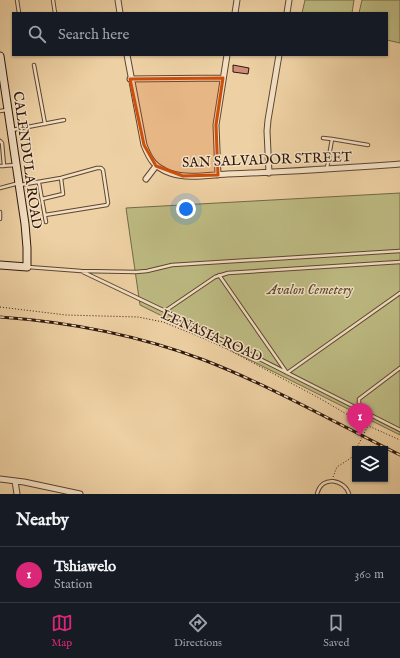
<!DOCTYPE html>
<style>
body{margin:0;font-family:"IM FELL English",serif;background:#20242c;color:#f1f3f6}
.controls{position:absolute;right:12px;bottom:12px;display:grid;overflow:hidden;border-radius:0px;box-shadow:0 1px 3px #0004}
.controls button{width:36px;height:36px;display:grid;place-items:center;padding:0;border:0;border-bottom:1px solid #363941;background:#171b24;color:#f1f3f6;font:20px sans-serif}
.you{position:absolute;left:186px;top:209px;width:14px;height:14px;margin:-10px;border:3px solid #fff;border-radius:50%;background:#1a73e8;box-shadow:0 0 0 6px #1a73e833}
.badge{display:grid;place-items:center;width:26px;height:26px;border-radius:50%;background:#db2777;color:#fff;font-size:13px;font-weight:700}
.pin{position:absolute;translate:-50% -33px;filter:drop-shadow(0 1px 2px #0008)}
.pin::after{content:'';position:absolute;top:21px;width:14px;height:12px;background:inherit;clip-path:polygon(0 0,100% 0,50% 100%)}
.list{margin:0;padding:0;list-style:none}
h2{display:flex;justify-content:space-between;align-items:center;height:52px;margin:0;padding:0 16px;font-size:17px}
h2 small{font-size:13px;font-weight:400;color:#9ea1a6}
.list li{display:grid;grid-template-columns:26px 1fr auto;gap:12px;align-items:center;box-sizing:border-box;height:56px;padding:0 16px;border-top:1px solid #363941}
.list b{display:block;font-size:15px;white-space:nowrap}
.list p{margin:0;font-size:13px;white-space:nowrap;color:#9ea1a6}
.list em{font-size:13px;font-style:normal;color:#9ea1a6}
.icon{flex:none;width:22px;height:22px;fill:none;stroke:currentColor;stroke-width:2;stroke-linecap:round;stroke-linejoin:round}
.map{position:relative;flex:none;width:400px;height:494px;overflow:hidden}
.search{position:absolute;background:#171b24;box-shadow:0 1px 3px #0004;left:12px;right:12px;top:12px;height:44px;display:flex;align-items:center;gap:10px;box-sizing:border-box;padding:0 14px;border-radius:0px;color:#9ea1a6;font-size:15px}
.sheet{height:108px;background:#171b24}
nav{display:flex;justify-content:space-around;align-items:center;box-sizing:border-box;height:56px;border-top:1px solid #363941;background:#171b24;font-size:11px;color:#9ea1a6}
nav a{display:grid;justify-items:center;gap:2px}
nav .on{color:#db2777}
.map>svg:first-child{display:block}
.green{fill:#bdba82;stroke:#766846}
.building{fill:#d18c7b;stroke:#2f170b}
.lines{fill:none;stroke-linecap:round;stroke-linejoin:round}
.lane-casing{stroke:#5e4531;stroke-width:4.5}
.street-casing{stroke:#5e4531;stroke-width:7}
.secondary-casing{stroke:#2f170b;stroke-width:9}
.path{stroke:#2f170b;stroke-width:1;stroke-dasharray:1 2;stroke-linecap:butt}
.lane{stroke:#f3e0c3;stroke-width:2.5}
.street{stroke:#f3e0c3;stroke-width:5}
.secondary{stroke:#f3e0c3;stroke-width:7}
.rail-casing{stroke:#2f170b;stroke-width:3}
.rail{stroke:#f3e0c3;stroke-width:1.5;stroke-dasharray:4.5;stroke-linecap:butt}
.path-bridge{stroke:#2f170b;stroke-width:1;stroke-dasharray:1 2;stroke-linecap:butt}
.marked{fill:#cc4f0c;fill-opacity:0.2;stroke:#cc4f0c;stroke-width:3;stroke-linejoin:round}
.labels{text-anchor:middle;stroke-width:3;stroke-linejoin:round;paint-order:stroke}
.street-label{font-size:14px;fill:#2f170b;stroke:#f3e0c3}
.park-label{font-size:14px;font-style:italic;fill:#5a482f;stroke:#f3e0c3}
</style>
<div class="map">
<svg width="400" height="494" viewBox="0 0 400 494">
<rect width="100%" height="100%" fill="#edd0a3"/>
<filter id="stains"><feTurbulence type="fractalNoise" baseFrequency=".005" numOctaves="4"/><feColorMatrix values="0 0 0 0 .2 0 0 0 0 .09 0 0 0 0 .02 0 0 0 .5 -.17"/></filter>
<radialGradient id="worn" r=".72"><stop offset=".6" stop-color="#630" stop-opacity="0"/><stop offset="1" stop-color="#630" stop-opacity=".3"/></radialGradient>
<!-- green -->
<path class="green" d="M305,0H354L352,13H302Z
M362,0H400V43L387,40V13H359Z
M400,193V435L140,305L126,208Z"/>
<!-- building -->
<path class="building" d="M233,65L249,68L248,74L233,72Z"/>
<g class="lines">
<!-- lane casing -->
<g class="lane-casing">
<path id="lane" d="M17,0L19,13
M53,0L55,13
M34,65L45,124
M0,111L7,110
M12,130L64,120
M323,138L332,139
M0,141L2,143L4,166
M0,166L16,165
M327,168L332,139L368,145
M39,183L46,222
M20,185L61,178L97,168H101L103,170L108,203L107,205L45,215
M0,188L19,183
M42,199L63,194L61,178
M0,212V219
M28,267L81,271L136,272L147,271L172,265L400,251
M83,272L165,311L400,430
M219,275L287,373L400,293
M165,311L215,277L228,273L400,262
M359,409V399L400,368
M317,494C322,474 345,480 349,494"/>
</g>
<!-- street casing -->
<g class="street-casing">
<path id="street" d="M118,0L120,13
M235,13L237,0
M287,13L289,0
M127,55L144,145C150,160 154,167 170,173C187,179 209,175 227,174C285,172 342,168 400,164
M130,79L223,78
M269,173L267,131L268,120L279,55
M218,175L216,125L227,55
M146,179L156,166
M0,479L24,482L80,494
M15,481L17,494"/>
</g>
<!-- secondary casing -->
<g class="secondary-casing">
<path id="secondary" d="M0,56L25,224L27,248V267L0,265"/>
</g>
<!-- path -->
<path class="path" d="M0,307L66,315L138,317L163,322L198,336L227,349L319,398L362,423L400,440
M360,415L361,418L370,422
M333,477L337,467L351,458L355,451"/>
<!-- lane -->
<use href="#lane" class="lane"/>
<!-- street -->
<use href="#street" class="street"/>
<!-- secondary -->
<use href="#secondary" class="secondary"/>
<!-- rail casing -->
<g class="rail-casing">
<path id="rail" d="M0,317C70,322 138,335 204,360C271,386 336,423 400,455"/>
</g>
<!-- rail -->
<use href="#rail" class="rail"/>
<!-- path-bridge -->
<path class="path-bridge" d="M356,449L370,422"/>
</g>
<!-- marked area -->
<path class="marked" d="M223,78L216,125L218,175L183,176L156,166L144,145L130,79Z"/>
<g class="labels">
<!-- street labels -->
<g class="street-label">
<text transform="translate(267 159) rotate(-2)" y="5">SAN SALVADOR STREET</text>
<text transform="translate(28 160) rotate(82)" y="5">CALENDULA ROAD</text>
<text transform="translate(212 335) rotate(24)" y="5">LENASIA ROAD</text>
</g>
<!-- park labels -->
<g class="park-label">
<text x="310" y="294">Avalon Cemetery</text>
</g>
</g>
<rect width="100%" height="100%" filter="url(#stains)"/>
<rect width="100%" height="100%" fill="url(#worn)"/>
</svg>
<div class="controls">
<button><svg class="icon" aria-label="layers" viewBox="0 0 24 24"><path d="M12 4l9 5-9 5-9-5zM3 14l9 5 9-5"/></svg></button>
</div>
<div class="you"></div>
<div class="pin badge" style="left:360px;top:436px">1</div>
<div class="search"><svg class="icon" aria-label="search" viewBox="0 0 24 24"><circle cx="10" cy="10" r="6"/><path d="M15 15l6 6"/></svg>Search here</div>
</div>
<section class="sheet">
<h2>Nearby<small></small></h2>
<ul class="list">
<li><span class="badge">1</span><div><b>Tshiawelo</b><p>Station</p></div><em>360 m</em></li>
</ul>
</section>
<nav>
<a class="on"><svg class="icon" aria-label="map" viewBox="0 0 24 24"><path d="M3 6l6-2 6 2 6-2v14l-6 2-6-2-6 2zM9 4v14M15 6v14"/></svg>Map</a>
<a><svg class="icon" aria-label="directions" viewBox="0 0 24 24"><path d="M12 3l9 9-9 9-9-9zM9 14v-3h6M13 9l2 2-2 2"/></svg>Directions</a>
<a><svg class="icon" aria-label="saved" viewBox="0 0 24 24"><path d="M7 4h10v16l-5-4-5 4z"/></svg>Saved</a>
</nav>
